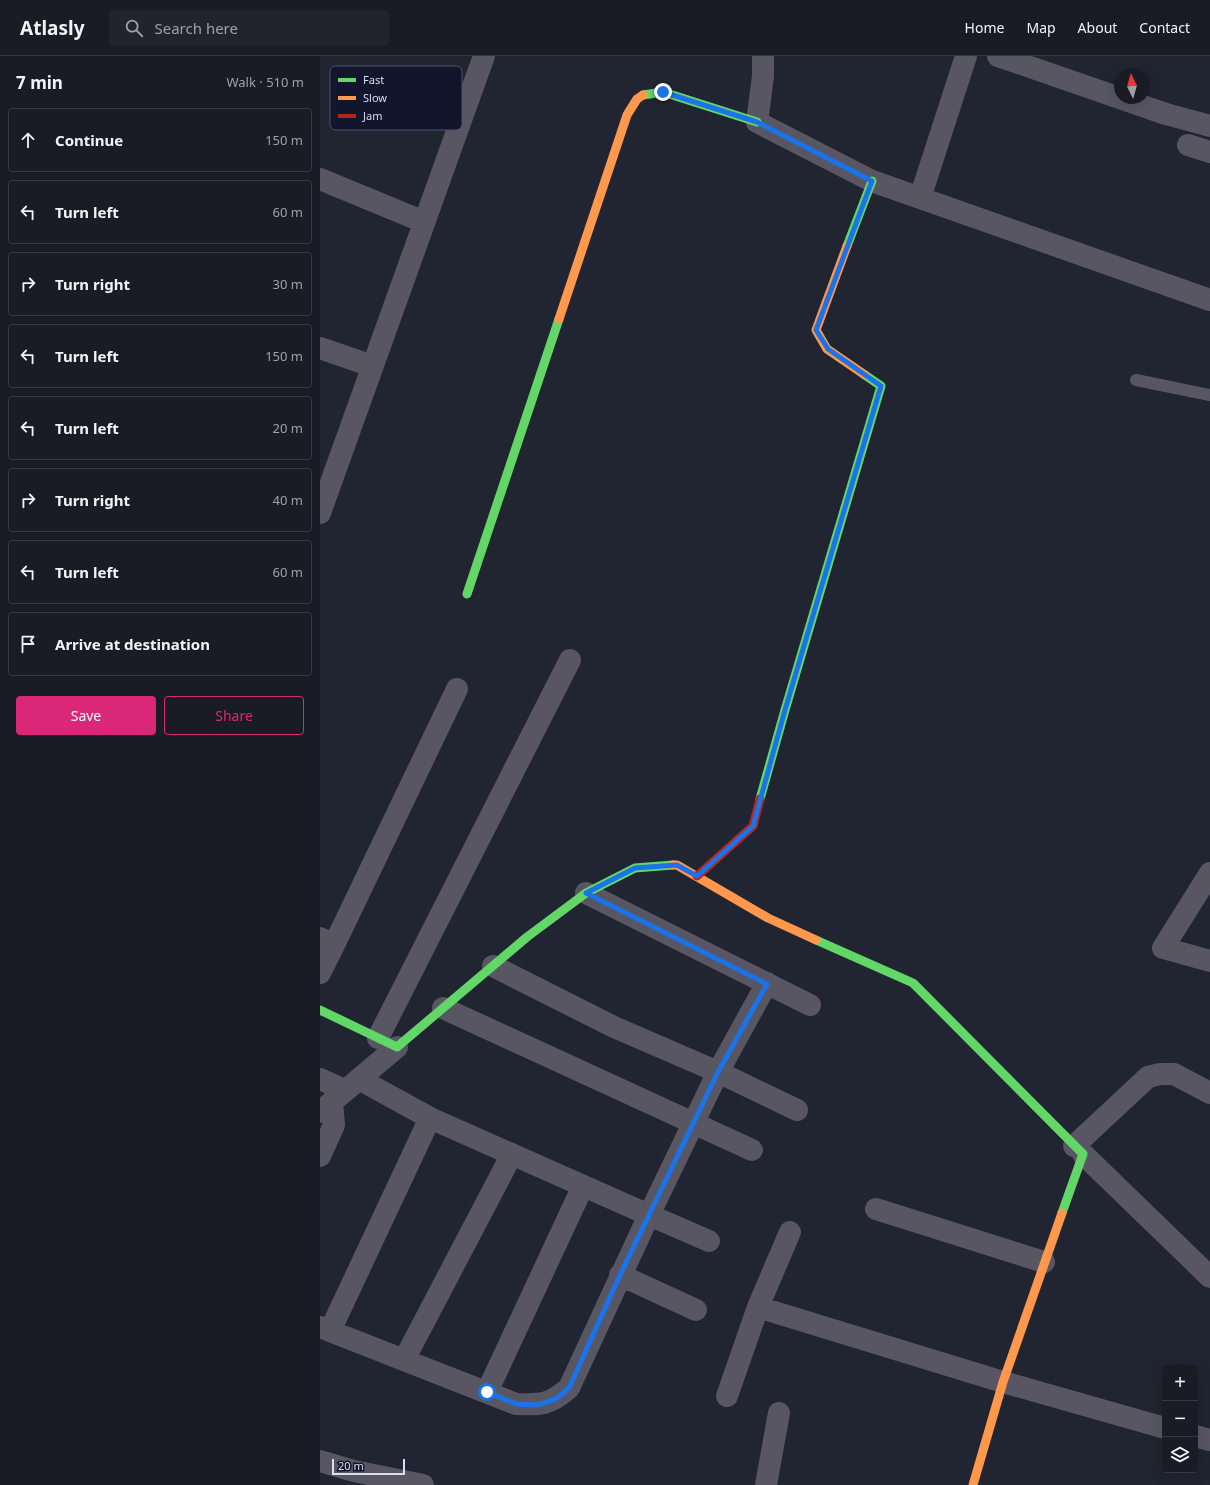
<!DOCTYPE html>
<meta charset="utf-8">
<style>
body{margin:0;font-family:"Noto Sans",sans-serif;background:#22242d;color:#f1f3f6}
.controls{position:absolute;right:12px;bottom:12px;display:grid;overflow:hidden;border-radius:4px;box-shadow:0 4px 16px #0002}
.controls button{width:36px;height:36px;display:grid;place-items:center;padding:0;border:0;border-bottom:1px solid #373942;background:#191b25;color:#f1f3f6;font:20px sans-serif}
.compass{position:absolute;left:794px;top:12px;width:36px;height:36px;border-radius:50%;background:#191b25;box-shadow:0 4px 16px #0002;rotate:355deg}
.scale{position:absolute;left:12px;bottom:10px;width:73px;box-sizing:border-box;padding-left:4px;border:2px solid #dadeef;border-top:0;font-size:11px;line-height:14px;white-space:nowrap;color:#dadeef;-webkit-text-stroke:3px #11162d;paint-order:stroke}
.stop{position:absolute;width:12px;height:12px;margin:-9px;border:3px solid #1a73e8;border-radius:50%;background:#fff}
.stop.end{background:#1a73e8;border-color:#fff;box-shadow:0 1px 4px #0008}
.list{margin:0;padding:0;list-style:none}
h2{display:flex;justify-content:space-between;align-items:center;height:52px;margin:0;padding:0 16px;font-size:17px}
h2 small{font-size:13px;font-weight:400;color:#9fa1a7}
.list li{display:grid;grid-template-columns:26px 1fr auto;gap:12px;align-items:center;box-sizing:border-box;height:64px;margin:0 8px 8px;padding:0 8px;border:1px solid #373942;border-radius:4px}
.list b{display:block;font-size:15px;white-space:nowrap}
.list em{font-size:13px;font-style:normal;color:#9fa1a7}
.actions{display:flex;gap:8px;padding:12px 16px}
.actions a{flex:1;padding:9px 0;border:1px solid #db2777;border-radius:4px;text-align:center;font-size:14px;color:#db2777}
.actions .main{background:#db2777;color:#fff}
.icon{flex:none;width:22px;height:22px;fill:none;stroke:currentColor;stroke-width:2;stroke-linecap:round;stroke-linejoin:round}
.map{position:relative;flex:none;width:890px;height:1429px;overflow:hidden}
header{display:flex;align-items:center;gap:24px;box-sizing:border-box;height:56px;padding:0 20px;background:#191b25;border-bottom:1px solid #373942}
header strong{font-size:19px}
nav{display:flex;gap:22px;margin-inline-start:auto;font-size:14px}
.search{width:280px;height:36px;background:#22242d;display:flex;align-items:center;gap:10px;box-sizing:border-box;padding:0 14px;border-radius:4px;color:#9fa1a7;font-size:15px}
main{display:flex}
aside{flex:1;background:#191b25}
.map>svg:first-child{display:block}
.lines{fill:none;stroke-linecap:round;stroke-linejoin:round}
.lane{stroke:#585663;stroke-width:12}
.street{stroke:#585663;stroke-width:22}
.fast{stroke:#63d668;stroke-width:9}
.slow{stroke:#ff974d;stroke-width:9}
.jam{stroke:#b3261e;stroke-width:9}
.route{stroke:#1a73e8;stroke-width:5}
.key{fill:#11162d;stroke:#4d5267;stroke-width:1}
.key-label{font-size:11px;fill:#dadeef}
</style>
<header>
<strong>Atlasly</strong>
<div class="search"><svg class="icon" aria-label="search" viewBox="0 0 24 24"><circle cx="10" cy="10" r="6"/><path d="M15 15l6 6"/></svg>Search here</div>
<nav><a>Home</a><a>Map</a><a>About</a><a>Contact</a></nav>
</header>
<main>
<aside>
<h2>7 min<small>Walk · 510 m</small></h2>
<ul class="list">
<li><svg class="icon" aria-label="ahead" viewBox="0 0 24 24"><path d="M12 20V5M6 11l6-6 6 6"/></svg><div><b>Continue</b></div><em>150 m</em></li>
<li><svg class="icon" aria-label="left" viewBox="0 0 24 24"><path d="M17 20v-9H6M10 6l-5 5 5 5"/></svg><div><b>Turn left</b></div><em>60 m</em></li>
<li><svg class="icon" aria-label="right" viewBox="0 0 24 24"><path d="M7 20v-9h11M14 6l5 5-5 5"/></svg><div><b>Turn right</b></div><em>30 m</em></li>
<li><svg class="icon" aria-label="left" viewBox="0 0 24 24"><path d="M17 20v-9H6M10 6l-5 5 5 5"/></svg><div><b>Turn left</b></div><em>150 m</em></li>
<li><svg class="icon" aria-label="left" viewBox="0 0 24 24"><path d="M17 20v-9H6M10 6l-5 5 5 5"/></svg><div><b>Turn left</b></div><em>20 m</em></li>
<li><svg class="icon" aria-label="right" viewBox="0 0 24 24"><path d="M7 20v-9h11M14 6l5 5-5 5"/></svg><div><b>Turn right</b></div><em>40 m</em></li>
<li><svg class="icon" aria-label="left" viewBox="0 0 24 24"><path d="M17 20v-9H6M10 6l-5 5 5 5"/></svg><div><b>Turn left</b></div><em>60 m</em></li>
<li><svg class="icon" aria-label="arrive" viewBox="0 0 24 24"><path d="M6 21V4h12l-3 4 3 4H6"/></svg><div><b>Arrive at destination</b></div></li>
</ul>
<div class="actions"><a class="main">Save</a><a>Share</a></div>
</aside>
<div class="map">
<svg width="890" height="1429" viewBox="0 0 890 1429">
<rect width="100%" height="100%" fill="#212431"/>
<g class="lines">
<!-- lane -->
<path class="lane" d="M816,324L890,339"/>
<!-- street -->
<path class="street" d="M443,0V20L437,66L552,125L890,244
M678,0L846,58L890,70
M868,89L890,96
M0,123L104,166
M600,142L646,0
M0,292L52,310
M0,457L164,0
M890,817L843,892L890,905
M266,837L490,949
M0,882L14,889L0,917
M14,889L137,633
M447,927L398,1016L477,1054
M123,952L432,1094
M58,982L250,604
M0,1023L25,1034
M0,1056L77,991
M110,1062L329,1159L398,1016L294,971L173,910
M754,1090L828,1021L840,1018H854L890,1037
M763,1098L890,1221
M0,1100L14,1069L12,1046
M556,1153L724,1206
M300,1219L376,1254
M438,1251L683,1326L845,1372
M0,1271L10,1275L110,1062L39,1023
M10,1275L196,1348C222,1349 229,1349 249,1332L329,1159L389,1185
M84,1304L192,1098
M167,1336L263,1130
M407,1340L438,1251L470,1176
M875,1380L890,1384
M0,1405L34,1415L103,1429
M446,1429L459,1357"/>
<!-- fast -->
<path class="fast" d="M323,39L343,36L437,66
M527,190L552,125
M147,538L239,263
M440,743L465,654L561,330L545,319
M496,884L593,927L763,1098L742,1157
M0,954L77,991L207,881L266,837L315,812L353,809"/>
<!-- slow -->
<path class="slow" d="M527,190L496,274L507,293L545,319
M239,263L307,59L317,43L323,39
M353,809H357L448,862L496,884
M653,1429L683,1326L742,1157"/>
<!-- jam -->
<path class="jam" d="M377,820L433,770L440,743"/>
</g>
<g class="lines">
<!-- route -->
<path class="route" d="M167,1336L196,1348L217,1349L236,1343L249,1332L300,1219L398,1016L447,928L266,837L315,812L357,809L377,820L433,770L465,654L561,330L508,293L496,274L552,125L437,66L343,36"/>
</g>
<!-- legend -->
<rect x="10" y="10" width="132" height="64" rx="6" class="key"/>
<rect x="18" y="22" width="18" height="4" fill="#63d668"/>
<rect x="18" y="40" width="18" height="4" fill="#ff974d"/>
<rect x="18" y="58" width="18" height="4" fill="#b3261e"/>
<g class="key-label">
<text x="43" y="28">Fast</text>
<text x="43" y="46">Slow</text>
<text x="43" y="64">Jam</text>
</g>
</svg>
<div class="controls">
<button>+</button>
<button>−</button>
<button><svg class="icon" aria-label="layers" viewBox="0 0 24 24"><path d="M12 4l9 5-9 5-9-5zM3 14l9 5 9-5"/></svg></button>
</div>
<svg class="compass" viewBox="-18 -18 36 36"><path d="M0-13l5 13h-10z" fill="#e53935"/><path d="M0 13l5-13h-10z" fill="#9fa1a7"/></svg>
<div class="scale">20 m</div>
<div class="stop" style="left:167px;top:1336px"></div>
<div class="stop end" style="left:343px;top:36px"></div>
</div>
</main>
